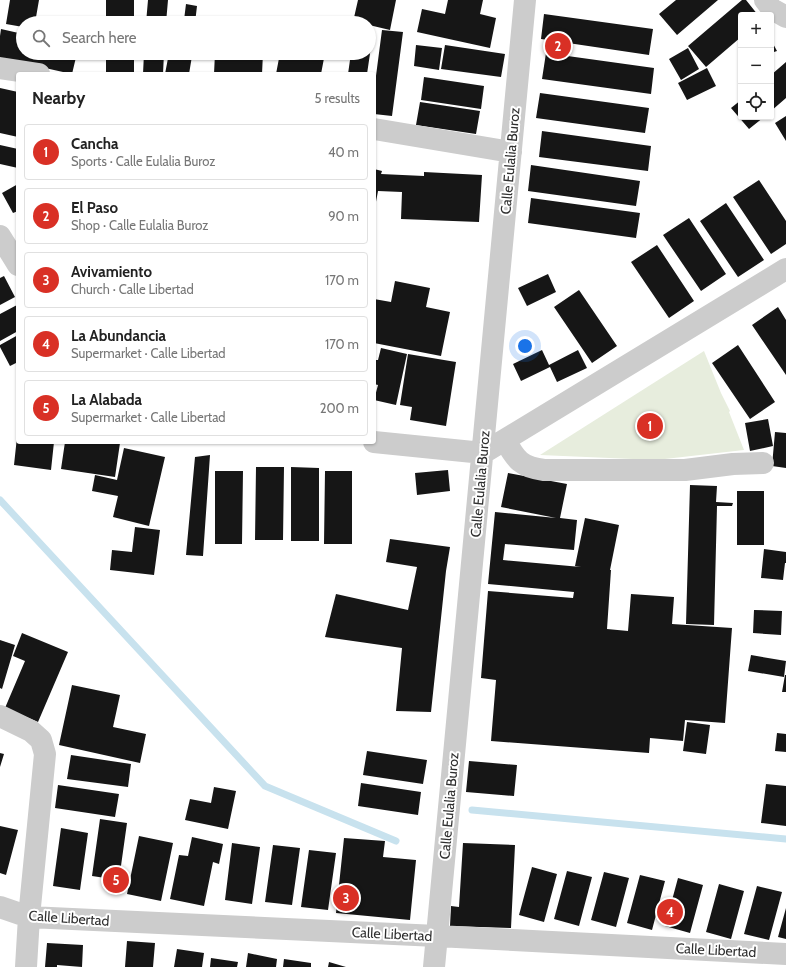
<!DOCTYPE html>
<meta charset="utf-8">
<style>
body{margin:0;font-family:Cabin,sans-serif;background:#f6f6f6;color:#222}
.controls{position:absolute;right:12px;top:12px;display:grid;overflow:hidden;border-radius:4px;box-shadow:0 1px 3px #0004}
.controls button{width:36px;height:36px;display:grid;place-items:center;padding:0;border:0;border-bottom:1px solid #e0e0e0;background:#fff;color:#222;font:20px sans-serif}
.you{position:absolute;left:525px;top:346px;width:14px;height:14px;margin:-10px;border:3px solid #fff;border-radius:50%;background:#1a73e8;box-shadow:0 0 0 6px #1a73e833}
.badge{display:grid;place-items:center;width:26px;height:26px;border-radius:50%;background:#d93025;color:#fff;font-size:13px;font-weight:700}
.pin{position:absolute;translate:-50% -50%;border:2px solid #fff;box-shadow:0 1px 4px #0006}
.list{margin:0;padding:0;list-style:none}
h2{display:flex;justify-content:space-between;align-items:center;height:52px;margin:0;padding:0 16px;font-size:17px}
h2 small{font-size:13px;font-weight:400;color:#767676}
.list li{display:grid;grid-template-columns:26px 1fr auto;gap:12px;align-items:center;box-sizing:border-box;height:56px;margin:0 8px 8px;padding:0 8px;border:1px solid #e0e0e0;border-radius:4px}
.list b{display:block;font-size:15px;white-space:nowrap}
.list p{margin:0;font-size:13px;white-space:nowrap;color:#767676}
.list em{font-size:13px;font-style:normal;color:#767676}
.icon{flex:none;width:22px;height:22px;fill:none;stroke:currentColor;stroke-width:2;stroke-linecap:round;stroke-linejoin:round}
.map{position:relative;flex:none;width:786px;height:967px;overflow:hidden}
.search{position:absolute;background:#fff;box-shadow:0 1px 3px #0004;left:16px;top:16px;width:360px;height:44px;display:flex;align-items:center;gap:10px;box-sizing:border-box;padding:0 14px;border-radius:22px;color:#767676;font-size:15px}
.panel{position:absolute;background:#fff;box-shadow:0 1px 3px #0004;left:16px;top:72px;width:360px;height:372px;border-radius:4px}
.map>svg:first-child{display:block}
.green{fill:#e7eddd}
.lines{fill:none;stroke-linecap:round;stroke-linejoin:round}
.stream{stroke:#c8e2ee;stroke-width:7}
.building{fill:#161616}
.minor{stroke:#ccc;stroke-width:22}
.labels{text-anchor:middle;stroke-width:4;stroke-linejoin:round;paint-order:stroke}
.street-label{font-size:14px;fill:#2f2f2f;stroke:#fff}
</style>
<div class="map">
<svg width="786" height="967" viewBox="0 0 786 967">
<rect width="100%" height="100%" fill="#fff"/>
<!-- green -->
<path class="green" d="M704,351L721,393L730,411L729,412L744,450L656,460L540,455Z"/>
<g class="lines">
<!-- stream -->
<path class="stream" d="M0,500L265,786L396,841
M472,810L786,839"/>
</g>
<!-- building -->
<path class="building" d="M10,0H39L35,23H23V27L6,24Z
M106,0H134V23H106Z
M148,0H168L166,23H146Z
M358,0H396L390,30L369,25V23H358L353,22Z
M448,0H483L480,14L496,18L490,48L417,32L422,9L445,14Z
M676,0H718L677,35L659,14Z
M742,0H746L758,15H741V37L706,67L688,46Z
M186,4L197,6L195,23H174V18L184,20Z
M544,14L653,29L649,55L541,39Z
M1,29L23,34V53H77L72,74L0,58V36Z
M382,30L403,32L392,116L374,114V91Z
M369,39L372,40L367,74H348L351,53H369Z
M771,40L777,51L771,53Z
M416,45L442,48L439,70L414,66Z
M445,45L505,54L501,77L441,69Z
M688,48L699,69L681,80L669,59Z
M106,53H134V73H106Z
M144,53H164L163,74H143Z
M169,53H177L192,56L189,74H165Z
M215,53H263L262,74H214Z
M280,53H325L321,74H276Z
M546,53L654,68L651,94L542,79Z
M786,62V98L771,111V75Z
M707,68L716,86L687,100L678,83Z
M424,77L484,86L481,109L421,100Z
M0,88L18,92V137L0,133Z
M540,93L649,108L645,133L536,118Z
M741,100V117H764L749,129L731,108Z
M420,102L480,111L476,134L416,125Z
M786,116V141L775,123Z
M542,131L651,146L648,171L539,157Z
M0,145L18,149V168L0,164Z
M531,165L640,181L636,206L528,191Z
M374,169L382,171L381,174L424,176V172L482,175L479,222L401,219L402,192L378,191L375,207H374Z
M759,180L786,221V244L771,254L733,197Z
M18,184V211L13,213L2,193Z
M531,198L640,213L636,238L528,223Z
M726,203L764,260L738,277L700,221Z
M689,218L726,274L701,291L663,235Z
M657,245L694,301L669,318L631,262Z
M548,274L556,292L527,306L518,288Z
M4,276L15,297L0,305V278Z
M395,281L430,288L426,307L450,312L441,356L374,343V299L391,302Z
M579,290L617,346L592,363L554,307Z
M17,305L18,307V331L0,341V314Z
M778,307L786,320V375L752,325Z
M18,335V362L10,366L0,347V345Z
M738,345L775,402L750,419L712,363Z
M381,348L407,354L396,405L374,400L378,385L374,384V360H378Z
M542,350L549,365L578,350L587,368L557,382L550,367L521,381L513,364Z
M408,354L456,362L446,426L410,420L412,407L400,405Z
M768,419L773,446L750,451L745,423Z
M775,432L786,433V468L772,466Z
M17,437H18V442H54L51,470L14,465Z
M65,442H112L120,443L115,477L61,469Z
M124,448L165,457L149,526L113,517L118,496L92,491L95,475L117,480Z
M210,455L203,556L186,555L195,457Z
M256,467H284L283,540H255Z
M291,467L319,468V541H291Z
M448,470L450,491L417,495L415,473Z
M215,471H243L242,544H215Z
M325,471H352V544H324Z
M508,473L567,484L560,518L577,520L574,550L505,544L503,560L581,567L575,566L585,518L619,525L610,570H611L607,629L628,631L631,594L674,597L672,624L732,628L725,723L685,720L683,741L650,738L649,753L491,741L496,680L481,678L488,591L573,598L574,592L488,584L495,512L556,518L501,507Z
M690,485L717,486L716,502L733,503L732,506H717L714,625L686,624Z
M737,491H764V545H737Z
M135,527L160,530L154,575L110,570L112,550L132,552Z
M390,539L450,547L446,571L431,712L396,711L402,648L325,637L336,594L408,610L417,567L386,562Z
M764,549L786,552V563H785L783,580L761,578Z
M754,610L782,611L781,635L753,633Z
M22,633L68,652L38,722L5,708L25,661L13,656Z
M0,640L15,645L2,689L0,688Z
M751,655L786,661L784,677L748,671Z
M785,675H786V692H782Z
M72,685L120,695L113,727L146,734L140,763L59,745Z
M687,722L710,725L706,754L683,751Z
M777,733L786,734V752L775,751Z
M367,751L427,760L423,784L363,775Z
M0,753L4,754L0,767Z
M71,755L131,764L128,787L67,779Z
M469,761L517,765L514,796L466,792Z
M361,783L421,792L418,815L358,806Z
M766,784L786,786V826L761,823Z
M58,785L119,794L115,817L55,808Z
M214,787L236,791L228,829L185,820L190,799L211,803Z
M100,819L127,823L119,880L92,876Z
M0,826L18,830L6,875L0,873Z
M61,828L88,833L80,890L53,886Z
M139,836L173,843L161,901L127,894Z
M192,837L223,844L219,864L213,862L204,906L170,899L179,855L188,856Z
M344,838L385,841L383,857L416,860L410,920L336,913Z
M232,843L260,847L252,904L225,900Z
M463,843L515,845L511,928L450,926L451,906L459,907Z
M273,845L300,848L292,905L265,902Z
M309,850L336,853L328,910L301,907Z
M532,867L557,874L544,922L519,915Z
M567,871L592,877L579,926L554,919Z
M604,872L629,878L616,927L591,920Z
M640,875L665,881L652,930L627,923Z
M678,878L703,885L690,933L665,926Z
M719,884L744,891L731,939L706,932Z
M757,886L782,892L769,940L744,934Z
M786,908V939L778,937Z
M127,941L155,943L153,967H125Z
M47,943L83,945L82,967L57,965V967H45Z
M177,949L204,953L202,967H174Z
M248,953L277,959L276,967H246Z
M211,958L238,962L237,967H210Z
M284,959L311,963V967H283Z
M329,962L346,967H328Z"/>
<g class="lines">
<!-- minor -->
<path class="minor" d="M765,0L772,9L786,17
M0,68L39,74
M374,129L511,152
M0,236L18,265
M505,440C516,460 521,467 544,470H685L733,464L763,463
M374,442L483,453L786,269
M0,716L31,731L41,740L45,754L29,917L26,967
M0,907L29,917L437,936L786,954
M434,967L525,0"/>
</g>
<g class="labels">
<!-- street labels -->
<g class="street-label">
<text transform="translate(510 161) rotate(-85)" y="5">Calle Eulalia Buroz</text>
<text transform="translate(480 484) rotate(-85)" y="5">Calle Eulalia Buroz</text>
<text transform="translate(449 806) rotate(-85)" y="5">Calle Eulalia Buroz</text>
<text transform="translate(69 918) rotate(4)" y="5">Calle Libertad</text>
<text transform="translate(392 934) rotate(3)" y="5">Calle Libertad</text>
<text transform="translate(716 950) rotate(3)" y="5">Calle Libertad</text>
</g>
</g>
</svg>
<div class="controls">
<button>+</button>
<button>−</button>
<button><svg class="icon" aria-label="locate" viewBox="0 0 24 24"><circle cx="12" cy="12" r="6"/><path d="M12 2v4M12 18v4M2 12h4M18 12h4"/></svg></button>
</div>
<div class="you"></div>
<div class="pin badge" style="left:650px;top:426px">1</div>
<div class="pin badge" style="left:558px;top:46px">2</div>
<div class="pin badge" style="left:346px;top:898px">3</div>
<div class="pin badge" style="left:670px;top:912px">4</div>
<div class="pin badge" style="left:116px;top:880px">5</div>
<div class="search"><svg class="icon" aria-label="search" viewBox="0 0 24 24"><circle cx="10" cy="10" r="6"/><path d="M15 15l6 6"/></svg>Search here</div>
<section class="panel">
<h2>Nearby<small>5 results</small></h2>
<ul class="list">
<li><span class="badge">1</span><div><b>Cancha</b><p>Sports · Calle Eulalia Buroz</p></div><em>40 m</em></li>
<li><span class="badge">2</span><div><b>El Paso</b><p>Shop · Calle Eulalia Buroz</p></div><em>90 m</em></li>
<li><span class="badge">3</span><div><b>Avivamiento</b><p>Church · Calle Libertad</p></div><em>170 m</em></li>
<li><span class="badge">4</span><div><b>La Abundancia</b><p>Supermarket · Calle Libertad</p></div><em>170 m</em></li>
<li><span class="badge">5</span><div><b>La Alabada</b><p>Supermarket · Calle Libertad</p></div><em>200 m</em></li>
</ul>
</section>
</div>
